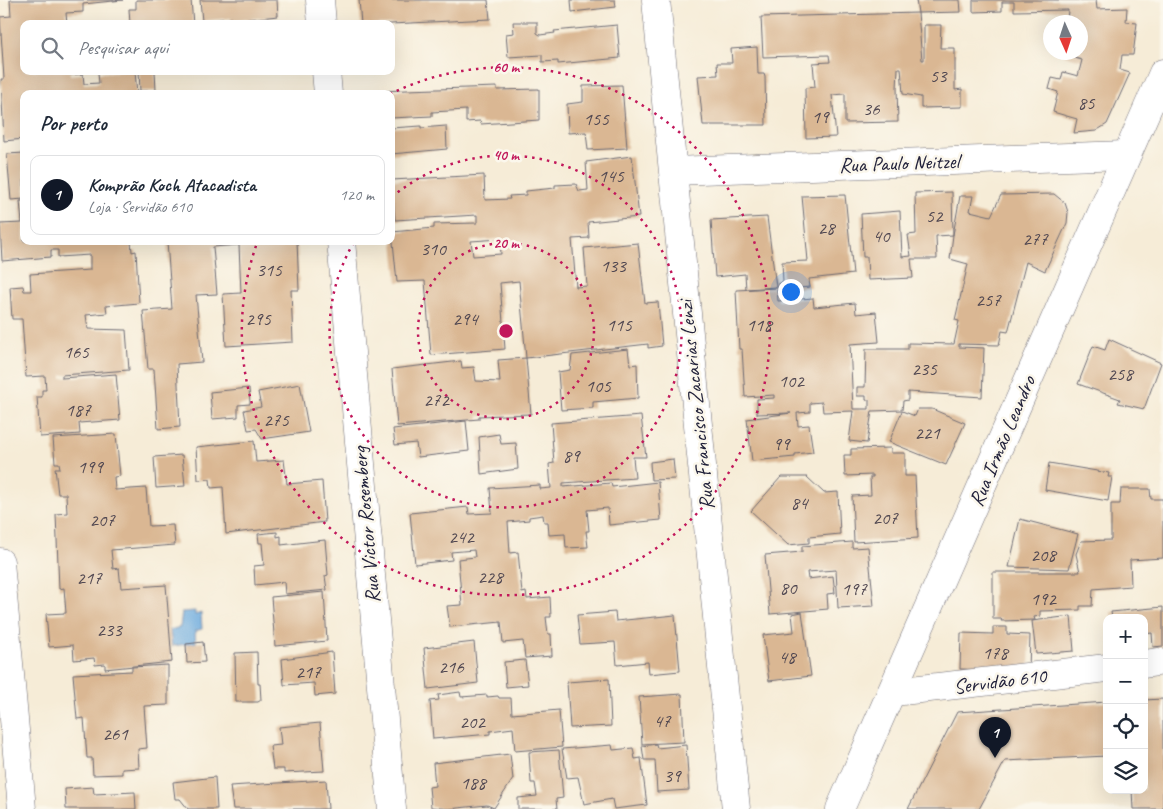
<!DOCTYPE html>
<html lang="pt">
<meta charset="utf-8">
<style>
body{margin:0;font-family:Caveat,sans-serif;background:#f2f2f3;color:#1f2937}
.controls{position:absolute;right:15px;bottom:15px;display:grid;overflow:hidden;border-radius:10px;box-shadow:0 5px 20px #0002}
.controls button{width:45px;height:45px;display:grid;place-items:center;padding:0;border:0;border-bottom:1px solid #e0e1e3;background:#fff;color:#1f2937;font:25px sans-serif}
.compass{position:absolute;left:1043px;top:15px;width:45px;height:45px;border-radius:50%;background:#fff;box-shadow:0 5px 20px #0002;rotate:177deg}
.you{position:absolute;left:790px;top:291px;width:18px;height:18px;margin:-12px;border:4px solid #fff;border-radius:50%;background:#1a73e8;box-shadow:0 0 0 8px #1a73e833}
.badge{display:grid;place-items:center;width:32px;height:32px;border-radius:50%;background:#111827;color:#fff;font-size:16px;font-weight:700}
.pin{position:absolute;translate:-50% -41px;filter:drop-shadow(0 1px 2px #0008)}
.pin::after{content:'';position:absolute;top:26px;width:18px;height:15px;background:inherit;clip-path:polygon(0 0,100% 0,50% 100%)}
.list{margin:0;padding:0;list-style:none}
h2{display:flex;justify-content:space-between;align-items:center;height:65px;margin:0;padding:0 20px;font-size:21px}
h2 small{font-size:16px;font-weight:400;color:#747a83}
.list li{display:grid;grid-template-columns:32px 1fr auto;gap:15px;align-items:center;box-sizing:border-box;height:80px;margin:0 10px 10px;padding:0 10px;border:1px solid #e0e1e3;border-radius:10px}
.list b{display:block;font-size:19px;white-space:nowrap}
.list p{margin:0;font-size:16px;white-space:nowrap;color:#747a83}
.list em{font-size:16px;font-style:normal;color:#747a83}
.icon{flex:none;width:28px;height:28px;fill:none;stroke:currentColor;stroke-width:2;stroke-linecap:round;stroke-linejoin:round}
.map{position:relative;flex:none;width:1163px;height:809px;overflow:hidden}
.search{position:absolute;background:#fff;box-shadow:0 5px 20px #0002;left:20px;top:20px;width:375px;height:55px;display:flex;align-items:center;gap:12px;box-sizing:border-box;padding:0 18px;border-radius:10px;color:#747a83;font-size:19px}
.panel{position:absolute;background:#fff;box-shadow:0 5px 20px #0002;left:20px;top:90px;width:375px;height:155px;border-radius:10px}
.map>svg:first-child{display:block}
.water{fill:#6caade;stroke:#47668c}
.building{fill:#dab793;fill-rule:evenodd}
.lines{fill:none;stroke-linecap:round;stroke-linejoin:round}
.minor-casing{stroke:#6c6972;stroke-width:29}
.tertiary-casing{stroke:#6c6972;stroke-width:29}
.minor{stroke:#fff;stroke-width:28}
.tertiary{stroke:#fff;stroke-width:28}
.ring{fill:none;stroke:#c2185b;stroke-width:2.5;stroke-dasharray:2.5 5}
.labels{text-anchor:middle;stroke-width:5;stroke-linejoin:round;paint-order:stroke}
.number-label{font-size:19px;fill:#504751}
.street-label{font-size:21px;fill:#22223b;stroke:#fbf7ec}
.centre{fill:#c2185b;stroke:#fbf7ec;stroke-width:2.5}
.ring-label{font-size:15px;text-anchor:middle;font-weight:bold;fill:#c2185b;stroke:#fbf7ec;stroke-width:5;stroke-linejoin:round;paint-order:stroke}
</style>
<div class="map">
<svg width="1163" height="809" viewBox="0 0 1163 809">
<rect width="100%" height="100%" fill="#fbf7ec"/>
<filter id="ink" filterUnits="userSpaceOnUse"><feTurbulence type="fractalNoise" baseFrequency=".02" numOctaves="2"/><feDisplacementMap in="SourceGraphic" scale="10" xChannelSelector="R" yChannelSelector="G"/><feConvolveMatrix kernelMatrix="1 2 1 2 8 2 1 2 1" color-interpolation-filters="sRGB"/></filter>
<filter id="wash" filterUnits="userSpaceOnUse"><feTurbulence type="fractalNoise" baseFrequency=".0096" numOctaves="4" result="noise"/><feDisplacementMap in="SourceGraphic" scale="20" xChannelSelector="R" yChannelSelector="G"/><feGaussianBlur stdDeviation="1.12" result="paint"/><feColorMatrix in="noise" values="0 0 0 0 0 0 0 0 0 0 0 0 0 0 0 0 0 1.4 0 .05"/><feComposite in="paint" operator="in"/></filter>
<g filter="url(#wash)">
<rect width="100%" height="100%" fill="#f6ecd7"/>
<!-- water -->
<path class="water" d="M195,611V615L201,613L202,629L195,631L196,643L172,646L170,630L180,627L182,612Z"/>
<g id="blocks">
<!-- building -->
<path class="building" d="M10,0H123L83,4V12L66,13L67,24H24V71H70V75L83,74L84,84L99,83L98,73L135,71L137,94H24V139L4,141L1,79H4L0,17L11,16Z
M136,0H191L193,24H130L129,9H136Z
M200,0H277L278,16L231,21V18L202,21Z
M359,0H488L490,19L391,24H361Z
M571,0H615L616,7L572,12Z
M916,0H960L961,12L918,13Z
M973,0H1096L1097,9L1127,8L1126,22L1137,23L1133,55H1122L1120,70L1130,73L1107,124L1096,131L1074,133L1077,119L1053,112L1058,92L1049,89L1052,78L1061,80L1063,72L1078,76L1082,60L1064,55V52H1080V22H1067L1068,10L1014,11V2H1002V11L973,12Z
M918,13L922,60H924V25H941L940,48H955V90L962,89V107L921,108V97L903,94L901,68H898L897,88L898,122L845,123V94L832,95L836,137L806,138L805,88L815,87L813,63L830,62L829,55L763,57L761,17Z
M513,22H537V33L540,35L555,33L554,31L617,25L620,58L558,64V61L542,62V55L508,57L506,34L514,33Z
M757,47L758,74H764L765,77L766,125H703L698,76L718,75L717,63H732L731,49Z
M139,71H155L156,91H140Z
M622,85L627,148L588,150L586,132L568,133L567,104L583,102V86Z
M497,87V90L539,89V120L481,124L480,121L466,122V110L432,112V116L391,118V94H377V91Z
M421,126V128L446,126L447,149L391,154V128Z
M24,153V199L11,200L7,154Z
M632,156L639,217L588,222L589,238L572,239L576,287L587,286L584,248L638,243L645,303L658,302L662,346L648,348V344L526,358L519,281L500,283L505,349L431,355L425,281L397,282L392,232L434,228V224L477,223V215L395,220L392,180L484,175L485,200L510,199L509,196L526,195V191L555,188V185L576,184L579,191L588,190L586,162ZM500,239L501,254L473,256L471,241Z
M952,192L953,235L960,196H973L970,211L991,216L1001,195L1054,194L1065,203L1068,212L1067,223L1045,271L1026,262L1008,332L1002,331L999,345L959,344V347L984,348L982,397L908,392V400L903,401L902,410L872,411L867,443L849,441L853,411L823,412L822,402L810,403V412L797,413L798,426L809,425L813,452L795,454V457L752,461L747,419L791,413L757,414V399L774,398V395L745,397L742,349H739L736,290L777,288V285L783,281L782,262L808,261L802,196L845,195L853,274L809,279L810,287L777,290L778,301L813,298L814,307L855,303L856,314L876,312L879,342L850,344L853,409H869V400H866V396H857V387H865L866,349H908V343L954,344L959,321L955,320L968,264L950,259L953,235L936,236L937,259H911L913,278L868,280L867,257H863L861,214L900,211L902,257L911,256L908,235L916,234L915,193Z
M20,201H24V241H131L132,252L136,251L139,303L106,306L107,313L86,315L88,329L126,330L129,370L62,375V378L116,374L120,420L79,423L80,434L40,437L37,397H42V390H46L45,376L26,377L22,319H12L10,287L23,286L24,291H31L30,274L90,270V255L58,257V250H51V257L2,261L0,224L22,223Z
M767,217L776,287L746,289L745,274L715,277L711,220Z
M167,241H297L299,290H291L293,342L226,346L223,294L241,293L239,245L213,247L217,294L196,295L202,362L177,364L180,427L158,429L154,369H148L143,311L172,309Z
M1109,339L1161,363L1144,409L1118,403L1120,399L1078,384L1093,346L1105,350Z
M628,349L630,365L637,364L638,398L593,402V408L561,410L558,372L570,370L572,355Z
M526,358L531,414L479,416V419L397,426L392,369L461,361L462,368L474,367L476,381L500,382L498,360Z
M300,384L309,432L262,439L256,429L248,430L244,410L261,407L258,392Z
M249,388L250,404L238,405V417L212,419L210,392Z
M918,409H932L965,423L946,465L889,442L902,411L915,416Z
M641,416L646,457H633L635,478L563,483V487L611,483L612,487L658,482L661,520L609,525L608,508L587,510L589,531H586L588,547L566,548L565,534L549,535L548,522H544L543,515L529,517V520L508,522L510,553L518,552L522,593L526,592L527,599L550,597L551,617H546L548,634H551L552,656L525,658L523,641L503,643L501,622L450,627L447,606L462,605L458,559L475,557L474,550L451,552L452,560L415,564L410,513L468,507L469,514L492,513L490,488L540,485V489L551,488L549,464L554,463L551,423Z
M466,421L469,451L418,457L416,443L395,445L393,429Z
M116,434L120,476L114,477L115,490L146,488L149,526L173,525L175,545L111,550L113,569L119,568L121,588L166,585L172,662L105,669V664L95,665L94,658L74,660L73,645L49,647L46,614L66,613L64,588L59,589L56,514L67,513L66,494H58L55,468H60L59,463H55L53,438Z
M499,434L501,444L516,443L518,469L481,474L479,437Z
M254,441L256,462L284,460L287,484L322,481L325,522L226,534L223,487L211,488L210,479L198,480L196,447Z
M891,448V453H905V476H915L918,538L854,542L852,496L871,495L870,477H873V475L845,476L844,455H851V449Z
M182,455L185,486L156,488L154,457Z
M673,459L675,479L651,480L650,462Z
M1049,463L1109,473L1108,477H1112L1108,501L1045,490Z
M781,477H807L824,493L838,492L840,534L809,537V543L788,545L751,511Z
M1121,489H1150L1151,499H1163V558L1130,560L1131,586L1093,589L1092,606H1080V610L1040,611V616L1034,617L1035,620L1001,621L1002,619H993V572H1080L1076,554L1081,541L1111,540V504H1120Z
M1020,519L1078,534L1069,569L1009,567Z
M277,532V537L281,536V545L325,540L328,575L325,576L327,590L285,594L284,582L255,585L254,566L264,565L262,543H259L258,534Z
M852,542V548L868,547L874,606L838,608L836,570L807,572L808,579L833,576L835,593L827,594L828,609L770,614L765,555L802,552V546Z
M324,592L327,641L275,646L271,597Z
M1163,607V646L1153,647L1152,633L1144,634V618H1112L1111,612Z
M615,612L616,621L675,615L680,671L649,674L648,662L617,665L615,642L580,644L577,615Z
M802,612L811,676L769,681L763,635L794,632L792,614Z
M1071,616L1074,651L1036,654L1032,621Z
M993,627H1007V634L1030,635L1029,671L960,669L961,633L993,634Z
M203,642L205,662L187,663L186,644Z
M474,642L478,683L428,689L424,648Z
M257,652L258,684H260L261,700L258,702H236L235,653Z
M332,652L335,694L315,696L314,683L284,685L282,659Z
M525,660L528,685L506,687L504,662Z
M168,665V705L144,706L147,748L138,749L139,768L122,769V774L93,775L92,758H87L84,718L77,719L73,674L132,671V667Z
M609,679L611,726L570,728L567,682Z
M460,692L461,697L487,695V697L498,696L499,698H511L512,714L559,710L562,747L515,751L513,728L490,731V734L433,739L430,701L439,700L438,695Z
M682,694L684,742L642,744L639,697Z
M1163,699V809H1133L1132,790H1144V700Z
M1107,702V756L1005,761L979,809H908L957,712Z
M320,723L324,771L284,773V769H273L270,746L281,745L279,727Z
M656,744L657,748L686,745L689,790L657,792L655,760H644L642,746Z
M612,745L613,750L633,748L635,759L641,758L647,805L614,809L612,799L584,804L578,777L567,778L562,749Z
M559,750L563,798L556,799L557,809H518V798L537,796L535,783H531L529,752Z
M510,754L513,779L494,808L487,805L448,809L431,807L429,787L435,786L433,763Z
M215,777L217,809H188L180,799H175L173,782Z
M326,780L328,809H233L230,786Z
M93,787L94,794L135,792L136,809H66L65,789Z"/>
</g>
</g>
<g filter="url(#ink)">
<use href="#blocks" fill-opacity="0" stroke="#6c6972" stroke-width="1"/>
<g class="lines">
<!-- minor casing -->
<g class="minor-casing">
<path id="minor" d="M320,0L322,24
M656,0L736,809
M326,71L328,94
M673,171L1126,155
M341,241L392,809
M0,562L22,809
M1144,664L1158,662
M893,692L1107,668"/>
</g>
<!-- tertiary casing -->
<g class="tertiary-casing">
<path id="tertiary" d="M840,809L1163,73"/>
</g>
<!-- minor -->
<use href="#minor" class="minor"/>
<!-- tertiary -->
<use href="#tertiary" class="tertiary"/>
</g>
</g>
<!-- distance rings -->
<g class="ring">
<circle cx="506" cy="331" r="88"/>
<path d="M392 197A176 176 0 1 1 354 242"/>
<path d="M390 94A264 264 0 1 1 257 243"/>
</g>
<g class="labels">
<!-- number labels -->
<g class="number-label">
<text x="938" y="82">53</text>
<text x="1086" y="109">85</text>
<text x="871" y="115">36</text>
<text x="820" y="123">19</text>
<text x="596" y="125">155</text>
<text x="611" y="182">145</text>
<text x="934" y="222">52</text>
<text x="826" y="234">28</text>
<text x="881" y="242">40</text>
<text x="1035" y="245">277</text>
<text x="433" y="255">310</text>
<text x="613" y="272">133</text>
<text x="269" y="276">315</text>
<text x="988" y="306">257</text>
<text x="258" y="325">295</text>
<text x="465" y="325">294</text>
<text x="619" y="331">115</text>
<text x="759" y="331">118</text>
<text x="76" y="358">165</text>
<text x="924" y="375">235</text>
<text x="1120" y="380">258</text>
<text x="791" y="387">102</text>
<text x="598" y="392">105</text>
<text x="436" y="406">272</text>
<text x="78" y="416">187</text>
<text x="276" y="426">275</text>
<text x="927" y="439">221</text>
<text x="781" y="450">99</text>
<text x="571" y="462">89</text>
<text x="90" y="473">199</text>
<text x="799" y="509">84</text>
<text x="885" y="524">207</text>
<text x="102" y="526">207</text>
<text x="461" y="543">242</text>
<text x="1043" y="561">208</text>
<text x="490" y="583">228</text>
<text x="89" y="584">217</text>
<text x="788" y="594">80</text>
<text x="854" y="595">197</text>
<text x="1043" y="605">192</text>
<text x="109" y="636">233</text>
<text x="995" y="659">178</text>
<text x="787" y="663">48</text>
<text x="451" y="673">216</text>
<text x="308" y="678">217</text>
<text x="662" y="727">47</text>
<text x="472" y="728">202</text>
<text x="115" y="740">261</text>
<text x="672" y="782">39</text>
<text x="473" y="789">188</text>
</g>
<!-- street labels -->
<g class="street-label">
<text transform="translate(899 163) rotate(-2)" y="7">Rua Paulo Neitzel</text>
<text transform="translate(696 405) rotate(-96)" y="7">Rua Francisco Zacarias Lenzi</text>
<text transform="translate(1002 441) rotate(-67)" y="7">Rua Irmão Leandro</text>
<text transform="translate(366 525) rotate(-95)" y="7">Rua Victor Rosemberg</text>
<text transform="translate(1000 681) rotate(-7)" y="7">Servidão 610</text>
</g>
</g>
<circle cx="506" cy="331" r="8" class="centre"/>
<g class="ring-label">
<text x="506" y="72">60 m</text>
<text x="506" y="160">40 m</text>
<text x="506" y="248">20 m</text>
</g>
</svg>
<div class="controls">
<button>+</button>
<button>−</button>
<button><svg class="icon" aria-label="locate" viewBox="0 0 24 24"><circle cx="12" cy="12" r="6"/><path d="M12 2v4M12 18v4M2 12h4M18 12h4"/></svg></button>
<button><svg class="icon" aria-label="layers" viewBox="0 0 24 24"><path d="M12 4l9 5-9 5-9-5zM3 14l9 5 9-5"/></svg></button>
</div>
<svg class="compass" viewBox="-18 -18 36 36"><path d="M0-13l5 13h-10z" fill="#e53935"/><path d="M0 13l5-13h-10z" fill="#747a83"/></svg>
<div class="you"></div>
<div class="pin badge" style="left:995px;top:758px">1</div>
<div class="search"><svg class="icon" aria-label="search" viewBox="0 0 24 24"><circle cx="10" cy="10" r="6"/><path d="M15 15l6 6"/></svg>Pesquisar aqui</div>
<section class="panel">
<h2>Por perto<small></small></h2>
<ul class="list">
<li><span class="badge">1</span><div><b>Komprão Koch Atacadista</b><p>Loja · Servidão 610</p></div><em>120 m</em></li>
</ul>
</section>
</div>
